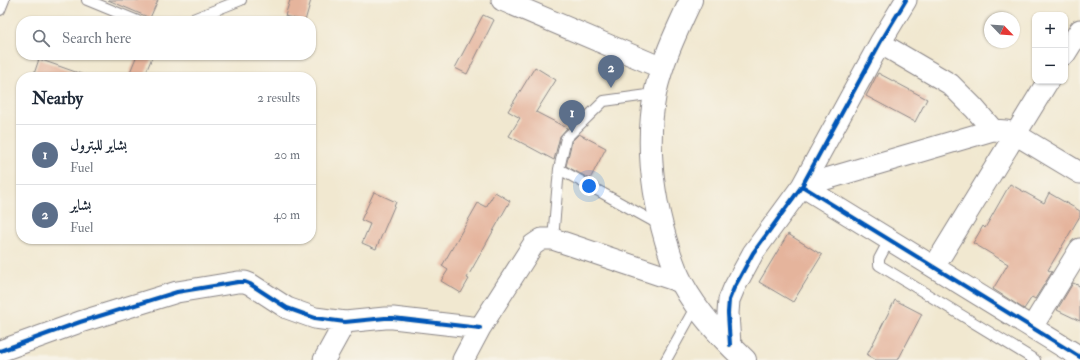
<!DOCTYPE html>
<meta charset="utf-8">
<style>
body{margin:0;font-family:"IM FELL Double Pica",Amiri,serif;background:#f2f2f3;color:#1f2937}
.controls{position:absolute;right:12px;top:12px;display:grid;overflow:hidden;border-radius:8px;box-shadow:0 1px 3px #0004}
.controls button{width:36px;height:36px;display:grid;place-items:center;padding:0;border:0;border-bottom:1px solid #e0e1e3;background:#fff;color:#1f2937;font:20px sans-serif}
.compass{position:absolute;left:984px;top:12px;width:36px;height:36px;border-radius:50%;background:#fff;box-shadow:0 1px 3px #0004;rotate:115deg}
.you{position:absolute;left:589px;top:186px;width:14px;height:14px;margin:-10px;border:3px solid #fff;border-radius:50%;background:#1a73e8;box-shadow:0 0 0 6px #1a73e833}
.badge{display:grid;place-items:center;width:26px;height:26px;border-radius:50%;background:#7c3aed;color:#fff;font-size:13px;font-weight:700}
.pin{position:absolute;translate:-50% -33px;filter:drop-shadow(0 1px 2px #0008)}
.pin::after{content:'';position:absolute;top:21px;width:14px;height:12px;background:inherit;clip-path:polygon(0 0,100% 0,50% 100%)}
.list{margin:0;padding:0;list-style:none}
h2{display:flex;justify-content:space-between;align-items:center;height:52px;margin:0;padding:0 16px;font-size:17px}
h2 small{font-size:13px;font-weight:400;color:#747a83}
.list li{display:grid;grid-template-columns:26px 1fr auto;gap:12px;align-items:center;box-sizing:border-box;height:60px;padding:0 16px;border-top:1px solid #e0e1e3}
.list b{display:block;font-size:15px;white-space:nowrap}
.list p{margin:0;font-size:13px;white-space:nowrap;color:#747a83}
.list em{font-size:13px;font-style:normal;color:#747a83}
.icon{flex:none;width:22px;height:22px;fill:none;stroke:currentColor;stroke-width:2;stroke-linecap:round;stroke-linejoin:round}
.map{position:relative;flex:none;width:1080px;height:360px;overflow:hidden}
.search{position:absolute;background:#fff;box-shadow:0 1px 3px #0004;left:16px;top:16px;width:300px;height:44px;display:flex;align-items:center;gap:10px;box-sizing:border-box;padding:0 14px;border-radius:16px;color:#747a83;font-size:15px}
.panel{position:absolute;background:#fff;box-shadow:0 1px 3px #0004;left:16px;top:72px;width:300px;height:172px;border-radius:16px}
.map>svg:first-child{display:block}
.building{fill:#e5b49c}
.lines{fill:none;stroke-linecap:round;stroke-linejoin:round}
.lane-casing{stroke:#8a8586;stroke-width:12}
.street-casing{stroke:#8a8586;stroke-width:23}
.secondary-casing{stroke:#8a8586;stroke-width:24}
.lane{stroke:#fff;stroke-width:10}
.street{stroke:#fff;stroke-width:21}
.secondary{stroke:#fff;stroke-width:22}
.cycleway-casing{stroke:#f7f3e8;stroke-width:6}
.cycleway{stroke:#0057b8;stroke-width:4}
</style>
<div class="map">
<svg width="1080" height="360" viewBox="0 0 1080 360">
<rect width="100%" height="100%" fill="#f7f3e8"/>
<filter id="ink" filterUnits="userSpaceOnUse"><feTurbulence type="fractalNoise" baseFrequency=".025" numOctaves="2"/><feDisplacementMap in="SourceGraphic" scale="8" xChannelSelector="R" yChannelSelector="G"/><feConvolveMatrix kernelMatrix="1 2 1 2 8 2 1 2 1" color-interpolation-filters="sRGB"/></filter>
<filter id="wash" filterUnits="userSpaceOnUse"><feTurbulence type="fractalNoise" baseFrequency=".012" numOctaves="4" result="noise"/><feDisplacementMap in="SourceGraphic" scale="16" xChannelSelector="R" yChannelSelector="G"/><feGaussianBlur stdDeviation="0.9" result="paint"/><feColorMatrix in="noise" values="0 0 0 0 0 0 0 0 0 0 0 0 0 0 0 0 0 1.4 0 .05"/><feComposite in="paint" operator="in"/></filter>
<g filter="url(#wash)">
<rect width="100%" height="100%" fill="#f1e8d0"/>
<g id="blocks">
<!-- building -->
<path class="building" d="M108,0H158L150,18Z
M290,0H311L305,21L285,16Z
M483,15L494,20L467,74L455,68Z
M137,55H153L144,77H128Z
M39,59L84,75V77H43L34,74Z
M535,67L556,80L536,112L567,128L560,136L554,160L509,136L520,118L508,111Z
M878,73L927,99L915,122L866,96Z
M579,134L606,148L590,179L566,166L572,141Z
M1010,184L1044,203L1049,193L1080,211V216L1048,270L1052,272L1035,299L1032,297L1024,309L993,289L1008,264L973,243L983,226L985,228Z
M374,192L396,202L376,249L362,243L370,224L361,220Z
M495,192L510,201L467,278L469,279L461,293L441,281L448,270L442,266L478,203L486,207Z
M788,234L822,255L793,302L759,282Z
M1073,283L1080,286V321L1057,310Z
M895,300L922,314L898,360H876L867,355Z"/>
</g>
</g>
<g filter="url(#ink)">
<use href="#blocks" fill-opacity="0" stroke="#8a8586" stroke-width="1"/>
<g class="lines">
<!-- lane casing -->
<g class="lane-casing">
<path id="lane" d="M87,0L138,21
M0,10L4,0
M188,21L241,0
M655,94L604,101L566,138L559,169L660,225
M553,239L559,169
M889,240L879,259V265L1035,360
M666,360L696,306"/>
</g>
<!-- street casing -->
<g class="street-casing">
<path id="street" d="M502,0L662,68
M880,43L950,84L974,108L993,130
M1065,54L1080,30
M802,186L1080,357
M802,186L993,130L1006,131L1015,134L1080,173
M934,267L1048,81
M1032,327L1080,249
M730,345L728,313L729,300L734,288L753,253L802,186L880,43L906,0
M0,351L80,322L177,292L238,282H245L250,284L287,308L315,318L345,322L385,318H393L480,328
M324,360L345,322
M463,360L480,328L533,245L542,239H553L681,282"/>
</g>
<!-- secondary casing -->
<g class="secondary-casing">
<path id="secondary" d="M691,0C677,30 662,61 655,94C646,143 652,193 666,241C670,255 675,270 682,283C698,313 721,337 745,360"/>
</g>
<!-- lane -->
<use href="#lane" class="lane"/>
<!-- street -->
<use href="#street" class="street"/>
<!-- secondary -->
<use href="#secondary" class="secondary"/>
<!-- cycleway casing -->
<g class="cycleway-casing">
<path id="cycleway" d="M802,186L1080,357
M730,345L728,313L729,300L734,288L753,253L802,186L880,43L906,0
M0,351L80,322L177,292L238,282H245L250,284L287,308L315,318L345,322L385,318H393L480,328"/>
</g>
<!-- cycleway -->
<use href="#cycleway" class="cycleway"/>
</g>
</g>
</svg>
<div class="controls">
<button>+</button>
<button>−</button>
</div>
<svg class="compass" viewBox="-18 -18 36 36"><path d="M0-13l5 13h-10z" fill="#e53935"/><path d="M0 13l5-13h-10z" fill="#747a83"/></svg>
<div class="you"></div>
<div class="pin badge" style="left:572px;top:133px;background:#5c6f8a">1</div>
<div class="pin badge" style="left:611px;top:88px;background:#5c6f8a">2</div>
<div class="search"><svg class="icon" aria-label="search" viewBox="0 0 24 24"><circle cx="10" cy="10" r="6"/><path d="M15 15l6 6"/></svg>Search here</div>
<section class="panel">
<h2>Nearby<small>2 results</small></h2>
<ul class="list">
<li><span class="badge" style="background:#5c6f8a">1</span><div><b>بشاير للبترول</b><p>Fuel</p></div><em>20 m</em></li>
<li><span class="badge" style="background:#5c6f8a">2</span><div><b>بشاير</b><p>Fuel</p></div><em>40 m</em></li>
</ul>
</section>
</div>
